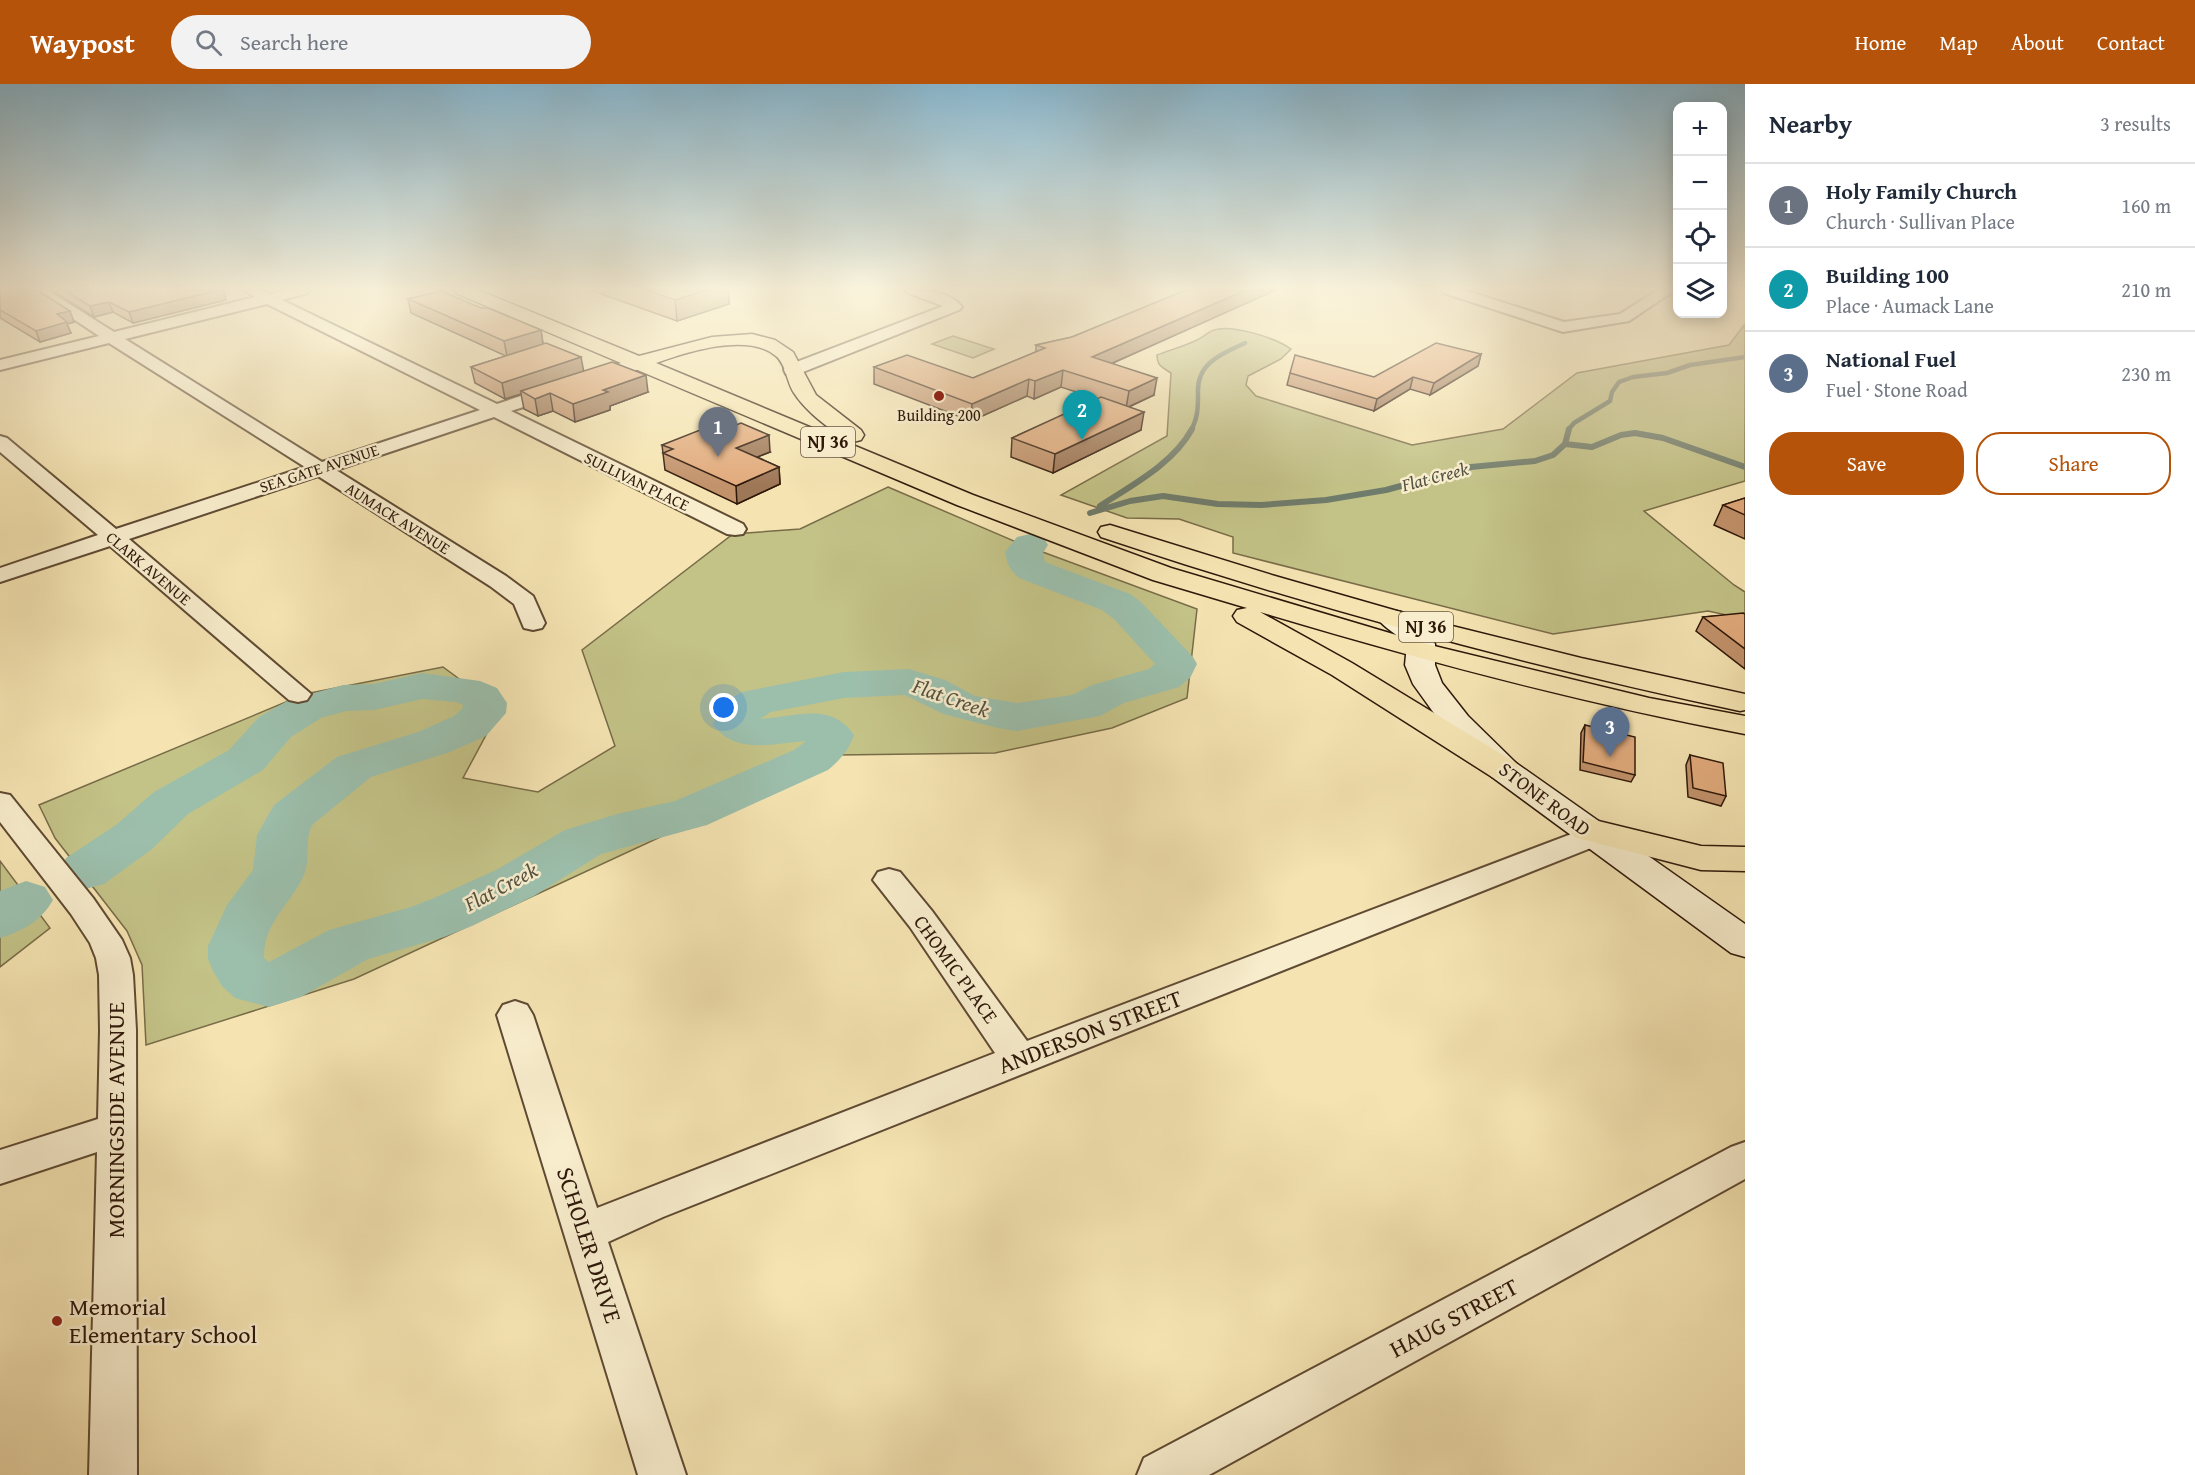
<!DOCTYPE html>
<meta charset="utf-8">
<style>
body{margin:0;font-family:"Gentium Book Plus",serif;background:#f2f2f3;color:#1f2937}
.controls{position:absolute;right:18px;top:18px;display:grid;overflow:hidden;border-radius:12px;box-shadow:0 3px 15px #0003}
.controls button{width:54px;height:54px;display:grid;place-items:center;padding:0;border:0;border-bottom:2px solid #e0e1e3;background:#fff;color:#1f2937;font:30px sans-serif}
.you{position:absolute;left:724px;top:624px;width:21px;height:21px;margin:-15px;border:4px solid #fff;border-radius:50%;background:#1a73e8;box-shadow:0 0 0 9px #1a73e833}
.badge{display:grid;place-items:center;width:39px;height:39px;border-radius:50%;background:#b45309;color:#fff;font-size:20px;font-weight:700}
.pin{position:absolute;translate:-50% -50px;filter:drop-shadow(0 2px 3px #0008)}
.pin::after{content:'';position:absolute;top:32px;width:21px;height:18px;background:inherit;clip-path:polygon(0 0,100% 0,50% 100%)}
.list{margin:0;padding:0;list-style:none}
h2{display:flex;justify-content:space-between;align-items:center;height:78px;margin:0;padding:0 24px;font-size:26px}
h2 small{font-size:20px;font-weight:400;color:#747a83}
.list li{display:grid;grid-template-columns:39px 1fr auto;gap:18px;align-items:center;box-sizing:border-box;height:84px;padding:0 24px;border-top:2px solid #e0e1e3}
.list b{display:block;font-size:22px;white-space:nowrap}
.list p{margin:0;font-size:20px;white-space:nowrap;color:#747a83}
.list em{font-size:20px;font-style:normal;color:#747a83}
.actions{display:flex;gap:12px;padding:18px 24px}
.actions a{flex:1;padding:14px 0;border:2px solid #b45309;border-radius:24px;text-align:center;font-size:21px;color:#b45309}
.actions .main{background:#b45309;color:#fff}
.icon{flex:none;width:33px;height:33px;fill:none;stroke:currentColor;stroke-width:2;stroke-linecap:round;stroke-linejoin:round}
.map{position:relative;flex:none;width:1745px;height:1391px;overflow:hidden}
header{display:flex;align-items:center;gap:36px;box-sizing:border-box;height:84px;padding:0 30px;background:#b45309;color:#fff}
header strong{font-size:28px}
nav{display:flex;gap:33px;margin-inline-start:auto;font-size:21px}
.search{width:420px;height:54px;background:#f2f2f3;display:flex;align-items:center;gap:15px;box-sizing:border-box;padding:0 21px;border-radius:33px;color:#747a83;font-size:22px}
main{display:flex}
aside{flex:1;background:#fff}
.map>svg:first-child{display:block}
.green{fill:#c3c287;stroke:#786c48;stroke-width:1.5}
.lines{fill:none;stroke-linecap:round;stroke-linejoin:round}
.stream-far1{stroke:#707c6b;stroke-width:4.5}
.stream{stroke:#707c6b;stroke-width:6}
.river{fill:#9cbfac;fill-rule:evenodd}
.street-casing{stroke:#5f4a33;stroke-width:4}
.secondary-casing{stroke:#2d1709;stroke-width:3}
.highway-casing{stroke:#2d1709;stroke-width:3}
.street{fill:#f8edcd;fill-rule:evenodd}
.secondary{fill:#f8edcd;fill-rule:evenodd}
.highway{fill:#f5e4b2;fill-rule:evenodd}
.wall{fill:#c2926b;stroke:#2d1709;stroke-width:1.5}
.shaded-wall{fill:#9e7757;stroke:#2d1709;stroke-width:1.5}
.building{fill:#e1aa7c;stroke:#2d1709;stroke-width:1.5}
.poi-dot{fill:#8f2418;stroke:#f8edcd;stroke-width:2}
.labels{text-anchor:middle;stroke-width:5;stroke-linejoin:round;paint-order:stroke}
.far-poi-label{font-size:16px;fill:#2d1709;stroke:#f8edcd}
.far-street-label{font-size:16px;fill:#2d1709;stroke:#f8edcd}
.shield{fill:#f8edcd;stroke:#6a5744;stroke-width:1.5}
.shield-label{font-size:18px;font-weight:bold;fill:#2d1709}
.far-water-label{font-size:18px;font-style:italic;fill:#545242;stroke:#f8edcd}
.street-label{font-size:20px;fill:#2d1709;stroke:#f8edcd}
.water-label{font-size:21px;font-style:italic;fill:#545242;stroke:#f8edcd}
.near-street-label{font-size:24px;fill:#2d1709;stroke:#f8edcd}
.near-poi-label{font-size:24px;fill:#2d1709;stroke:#f8edcd;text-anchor:start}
</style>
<header>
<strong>Waypost</strong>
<div class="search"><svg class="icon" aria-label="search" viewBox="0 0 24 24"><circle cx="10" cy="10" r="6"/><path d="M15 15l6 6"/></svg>Search here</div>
<nav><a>Home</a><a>Map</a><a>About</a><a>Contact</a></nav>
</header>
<main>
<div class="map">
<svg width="1745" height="1391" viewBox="0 0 1745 1391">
<rect width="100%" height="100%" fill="#f5e4b2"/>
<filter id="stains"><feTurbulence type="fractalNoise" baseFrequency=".00333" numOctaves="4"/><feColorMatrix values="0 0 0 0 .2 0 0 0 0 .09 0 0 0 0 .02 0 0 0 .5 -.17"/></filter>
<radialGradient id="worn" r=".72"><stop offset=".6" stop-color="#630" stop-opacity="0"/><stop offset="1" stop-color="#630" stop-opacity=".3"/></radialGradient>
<!-- green -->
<path class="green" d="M1745,240V397L1644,427L1734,501L1745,508V535L1708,527L1553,550L1233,469V453L1179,435L1127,434L1061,411L1167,352L1171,289C1163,284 1157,282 1157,271C1170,266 1185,262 1197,256C1203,253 1208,248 1214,246C1232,240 1276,254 1291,265L1281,275L1248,292L1246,301L1256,312L1412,361L1503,345L1577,289L1729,261Z
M953,252L994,265L973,274L932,260Z
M888,403L1021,460L1197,525L1187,614L1112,644L995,669L837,671L354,895L146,961L142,881L127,847L55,754L39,721L305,610L443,583L500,625L463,694L538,708L615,662L582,566L733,450L800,445Z
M0,777L50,844L0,883Z"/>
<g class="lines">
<!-- stream-far1 -->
<path class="stream-far1" d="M1191,346C1198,334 1198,323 1198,310C1196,279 1221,270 1245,259
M1568,346L1574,339L1610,317L1612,308L1619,298L1633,293L1667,289L1690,281L1745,273"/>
<!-- stream -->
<path class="stream" d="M1565,360L1592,363L1621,351L1635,349L1663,354L1745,383
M1100,422C1132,401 1173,380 1192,345
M1090,429L1130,417L1163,412L1218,420L1261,421L1326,416L1386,406L1471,383L1535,377L1553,371L1565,360L1569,345"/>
<!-- river -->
<path class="river" d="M1030,450L1043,453L1048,461L1043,469L1045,478L1130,510L1142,519L1193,573L1197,580L1190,594L1179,603L1124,619L1100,632L1017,647L998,644L943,630L905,611L844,614L771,628L760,635C795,633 831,617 854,651C848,667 841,675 828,686L707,741L601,770L534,812L472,842L444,853L368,875L301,913L269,923L235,914L222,902L213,887L208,875V862L227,821L253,786L257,751L274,721L337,673L418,648L454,632L462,625L463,621L456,618L422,615L374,626L346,627L321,634L291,653L263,686L188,730L152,765L104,800L85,805L66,800L59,787L66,774L116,741L154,708L229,666L259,633L289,616L343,601L374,600L422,589L480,597L497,604L507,619L506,629L486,652L450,668L371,693L312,741C304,757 311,775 304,791C291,820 263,839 264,874L269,878L329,846L411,823L434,814L496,786L565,746L617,730L675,717L794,666L806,657C774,659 735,672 713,640L725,618L742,608L844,588L909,585L945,596L975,612L1017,619L1072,611L1092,601L1149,585L1155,580L1114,535L1102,526L1019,494C1010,486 1007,480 1005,468L1017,453Z
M26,797L45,803L53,816C41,837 23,847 0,854V807Z"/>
<!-- street casing -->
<g class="street-casing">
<path id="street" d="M30,206H47L114,248L255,213L244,206H262L270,210L286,206H310L308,209L282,216L497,320L633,275H645L647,279L645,283L511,327L743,440L746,445L743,450L735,451L727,450L494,333L336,386L506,492L533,512L545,539L542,544L533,546L524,544L514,520L490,502L318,392L129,455L311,610L307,616L298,618L289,616L110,462L0,498V484L98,451L0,368V352L7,354L116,445L305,383L109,259L0,286V276L99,252ZM267,220L480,326L322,378L125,255Z
M906,206C924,206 950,207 962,223L959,226L798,290H786L784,286L786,282L943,222L908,209Z
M1442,206H1464L1564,238L1620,230L1658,206H1675L1629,237L1563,248L1444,209Z
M0,709L10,711L93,814L122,856L130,874L133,891L136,946L137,1391H89L97,1068L0,1100V1066L98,1035L100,946L99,891L96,874L90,859L71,830L0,738Z
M1595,741L1606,744L1610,751L1606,758L663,1133L608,1158L686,1391H638L497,931L503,921L515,917L527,921L533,931L597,1124L995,969L910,843L873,796L878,788L889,785L900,788L932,827L1027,957Z
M1745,1058V1095L1209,1391H1137L1144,1374L1731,1063Z"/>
</g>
<!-- secondary casing -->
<g class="secondary-casing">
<path id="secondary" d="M1391,526L1401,528L1419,539L1431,554L1435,560V581L1442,599L1468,632L1516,679L1745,840V873L1731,869L1492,693L1446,646L1413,600L1405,581L1407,561C1398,550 1385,545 1377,534L1381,528Z"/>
</g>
<!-- highway casing -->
<g class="highway-casing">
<path id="highway" d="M455,206H478L639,272L712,253L752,250L775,256L793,268L816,311L861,346L864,351L861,356L853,358L845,356C827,342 807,329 794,309C787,299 786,280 776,272C748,248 687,268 656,279L973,411L1171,484L1430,561L1649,614L1745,632V650C1581,619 1420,576 1260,528L1352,579L1516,679L1520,686L1516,693L1504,696L1492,693L1332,591L1237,538L1233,532L1237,526L1247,524L1153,496L957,421L458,210Z
M1110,441L1275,492L1432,537L1581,574L1745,610V626L1740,627C1524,581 1311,523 1101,453L1098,448L1101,443Z
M1586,734L1701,762L1745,763V787L1701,786L1574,753L1569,745L1574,737Z"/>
</g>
<!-- street -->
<use href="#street" class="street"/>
<!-- secondary -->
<use href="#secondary" class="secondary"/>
<!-- highway -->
<use href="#highway" class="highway"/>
</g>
<!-- wall -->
<path class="wall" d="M0,206L74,238L67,240L71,249L40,258L0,234Z
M51,206H223L226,216L133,239L113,228L94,233Z
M590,206H728L729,220L677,237Z
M1186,206H1276L1113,279L1154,311L1129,323L1141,346L1053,389L1011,373L1012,354L1098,315L1061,303L1034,315L1027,312L971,337L874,300V283L973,294L1036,268V261L1072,253Z
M408,215L481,224L541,246L543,259L583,287L648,308L610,322V326L575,338L553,327L538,332L524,325L521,310L505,315L475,299L471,283L506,272L411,229Z
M1481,270L1478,282L1430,311L1410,305L1374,327L1287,301L1290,289L1374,293Z
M710,351L770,368L757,373L779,383L780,400L737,420L665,386L662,361Z
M1745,414V455L1714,441L1723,421Z
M1745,530V585L1696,547L1703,533Z
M1585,641L1635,691L1631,698L1580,686L1581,649Z
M1690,671L1726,712L1721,722L1688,713L1686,681Z"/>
<!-- shaded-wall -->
<path class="shaded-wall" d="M219,206H223L226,216L133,239L129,228Z
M706,206H728L729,220L677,237L675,216Z
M1246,206H1276L1090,289L1092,273Z
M109,218L113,228L94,233L90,222Z
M70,227L74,238L67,240L71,249L40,258L36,247L57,230Z
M541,246L543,261L507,272L504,257Z
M1481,270L1478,282L1430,311L1434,299Z
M581,273L584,289L521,307V310L505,315L502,299Z
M1063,286L1061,303L1034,315L1035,297Z
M646,291L648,308L610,322V326L575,338L573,320L603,306Z
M1413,293L1410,305L1374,327L1377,315Z
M1157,294L1154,311L1126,324L1129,307Z
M1029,295L1027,312L971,337L972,320Z
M550,309L553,327L538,332L535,315Z
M1144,328L1141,346L1053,389L1055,370Z
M769,351L770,368L737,381L736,364Z
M779,383L780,400L737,420L736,402Z"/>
<!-- building -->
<path class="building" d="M0,206H37L70,227L57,230L67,238L36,247L0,226Z
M64,206H219L129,228L109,218L90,222Z
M646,206H706L675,216Z
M1186,206H1246L1092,273L1157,294L1129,307L1063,286L1035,297L1029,295L972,320L874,283L907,271L973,294L1045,264L1036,261L1072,253Z
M441,207L481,224H488L541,246L504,257L408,215Z
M546,259L581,273L502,299L471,283Z
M1436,259L1481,270L1434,299L1413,293L1377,315L1290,289L1295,271L1374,293Z
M612,278L646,291L603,306L608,308L573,320L550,309L535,315L521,307Z
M1101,313L1144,328L1055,370L1012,354Z
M741,339L769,351L736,364L779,383L736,402L663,369L673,365L662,361L700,346L710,351Z
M1745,414V431L1723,421Z
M1743,529L1745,530V565L1703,533Z
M1585,641L1635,653V691L1583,678Z
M1690,671L1723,679L1726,712L1693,704Z"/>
<!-- sky -->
<linearGradient id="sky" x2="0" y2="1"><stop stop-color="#89b8d0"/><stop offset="0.51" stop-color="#faf3dc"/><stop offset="1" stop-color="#faf3dc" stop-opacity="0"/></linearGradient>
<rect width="1745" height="401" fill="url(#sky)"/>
<!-- markers -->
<g class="poi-dot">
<circle cx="939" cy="312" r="6"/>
<circle cx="57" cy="1237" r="6"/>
</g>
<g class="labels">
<!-- far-poi labels -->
<g class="far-poi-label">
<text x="939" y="337">Building 200</text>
</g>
<!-- far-street labels -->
<g class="far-street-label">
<text transform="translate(319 384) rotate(-18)" y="6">SEA GATE AVENUE</text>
<text transform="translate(637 397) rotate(26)" y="6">SULLIVAN PLACE</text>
<text transform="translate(398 434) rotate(32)" y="6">AUMACK AVENUE</text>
<text transform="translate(149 484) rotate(40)" y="6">CLARK AVENUE</text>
</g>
<!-- shield labels -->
<g class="shield">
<rect x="801" y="343" width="54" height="30" rx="4.5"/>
<rect x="1399" y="528" width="54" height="30" rx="4.5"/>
</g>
<g class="shield-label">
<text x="828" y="364">NJ 36</text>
<text x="1426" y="549">NJ 36</text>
</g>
<!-- far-water labels -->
<g class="far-water-label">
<text transform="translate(1435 393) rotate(-15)" y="6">Flat Creek</text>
</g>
<!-- street labels -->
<g class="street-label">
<text transform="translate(1545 715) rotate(37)" y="7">STONE ROAD</text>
<text transform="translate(956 885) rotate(54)" y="7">CHOMIC PLACE</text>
</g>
<!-- water labels -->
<g class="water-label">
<text transform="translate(951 614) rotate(19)" y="7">Flat Creek</text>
<text transform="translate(501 803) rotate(-28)" y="7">Flat Creek</text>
</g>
<!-- near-street labels -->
<g class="near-street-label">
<text transform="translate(1090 948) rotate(-21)" y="8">ANDERSON STREET</text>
<text transform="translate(116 1036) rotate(-90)" y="8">MORNINGSIDE AVENUE</text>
<text transform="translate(589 1161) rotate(72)" y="8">SCHOLER DRIVE</text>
<text transform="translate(1454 1234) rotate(-28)" y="8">HAUG STREET</text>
</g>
<!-- near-poi labels -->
<g class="near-poi-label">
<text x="69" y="1231">Memorial<tspan x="69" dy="28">Elementary School</tspan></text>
</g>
</g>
<rect width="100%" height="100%" filter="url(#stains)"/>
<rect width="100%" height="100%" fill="url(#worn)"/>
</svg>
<div class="controls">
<button>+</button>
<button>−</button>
<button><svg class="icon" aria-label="locate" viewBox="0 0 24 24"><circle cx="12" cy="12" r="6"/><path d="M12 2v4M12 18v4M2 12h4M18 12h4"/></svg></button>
<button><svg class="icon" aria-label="layers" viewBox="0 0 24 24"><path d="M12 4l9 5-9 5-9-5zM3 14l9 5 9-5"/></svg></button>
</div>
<div class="you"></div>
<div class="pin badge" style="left:718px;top:373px;background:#6b7280">1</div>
<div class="pin badge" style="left:1082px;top:356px;background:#0f9aa8">2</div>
<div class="pin badge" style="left:1610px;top:673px;background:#5c6f8a">3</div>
</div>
<aside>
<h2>Nearby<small>3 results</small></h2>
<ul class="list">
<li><span class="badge" style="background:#6b7280">1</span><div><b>Holy Family Church</b><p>Church · Sullivan Place</p></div><em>160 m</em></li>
<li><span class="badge" style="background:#0f9aa8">2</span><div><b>Building 100</b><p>Place · Aumack Lane</p></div><em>210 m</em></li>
<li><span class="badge" style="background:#5c6f8a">3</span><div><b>National Fuel</b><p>Fuel · Stone Road</p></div><em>230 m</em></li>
</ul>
<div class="actions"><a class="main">Save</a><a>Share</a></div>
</aside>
</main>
